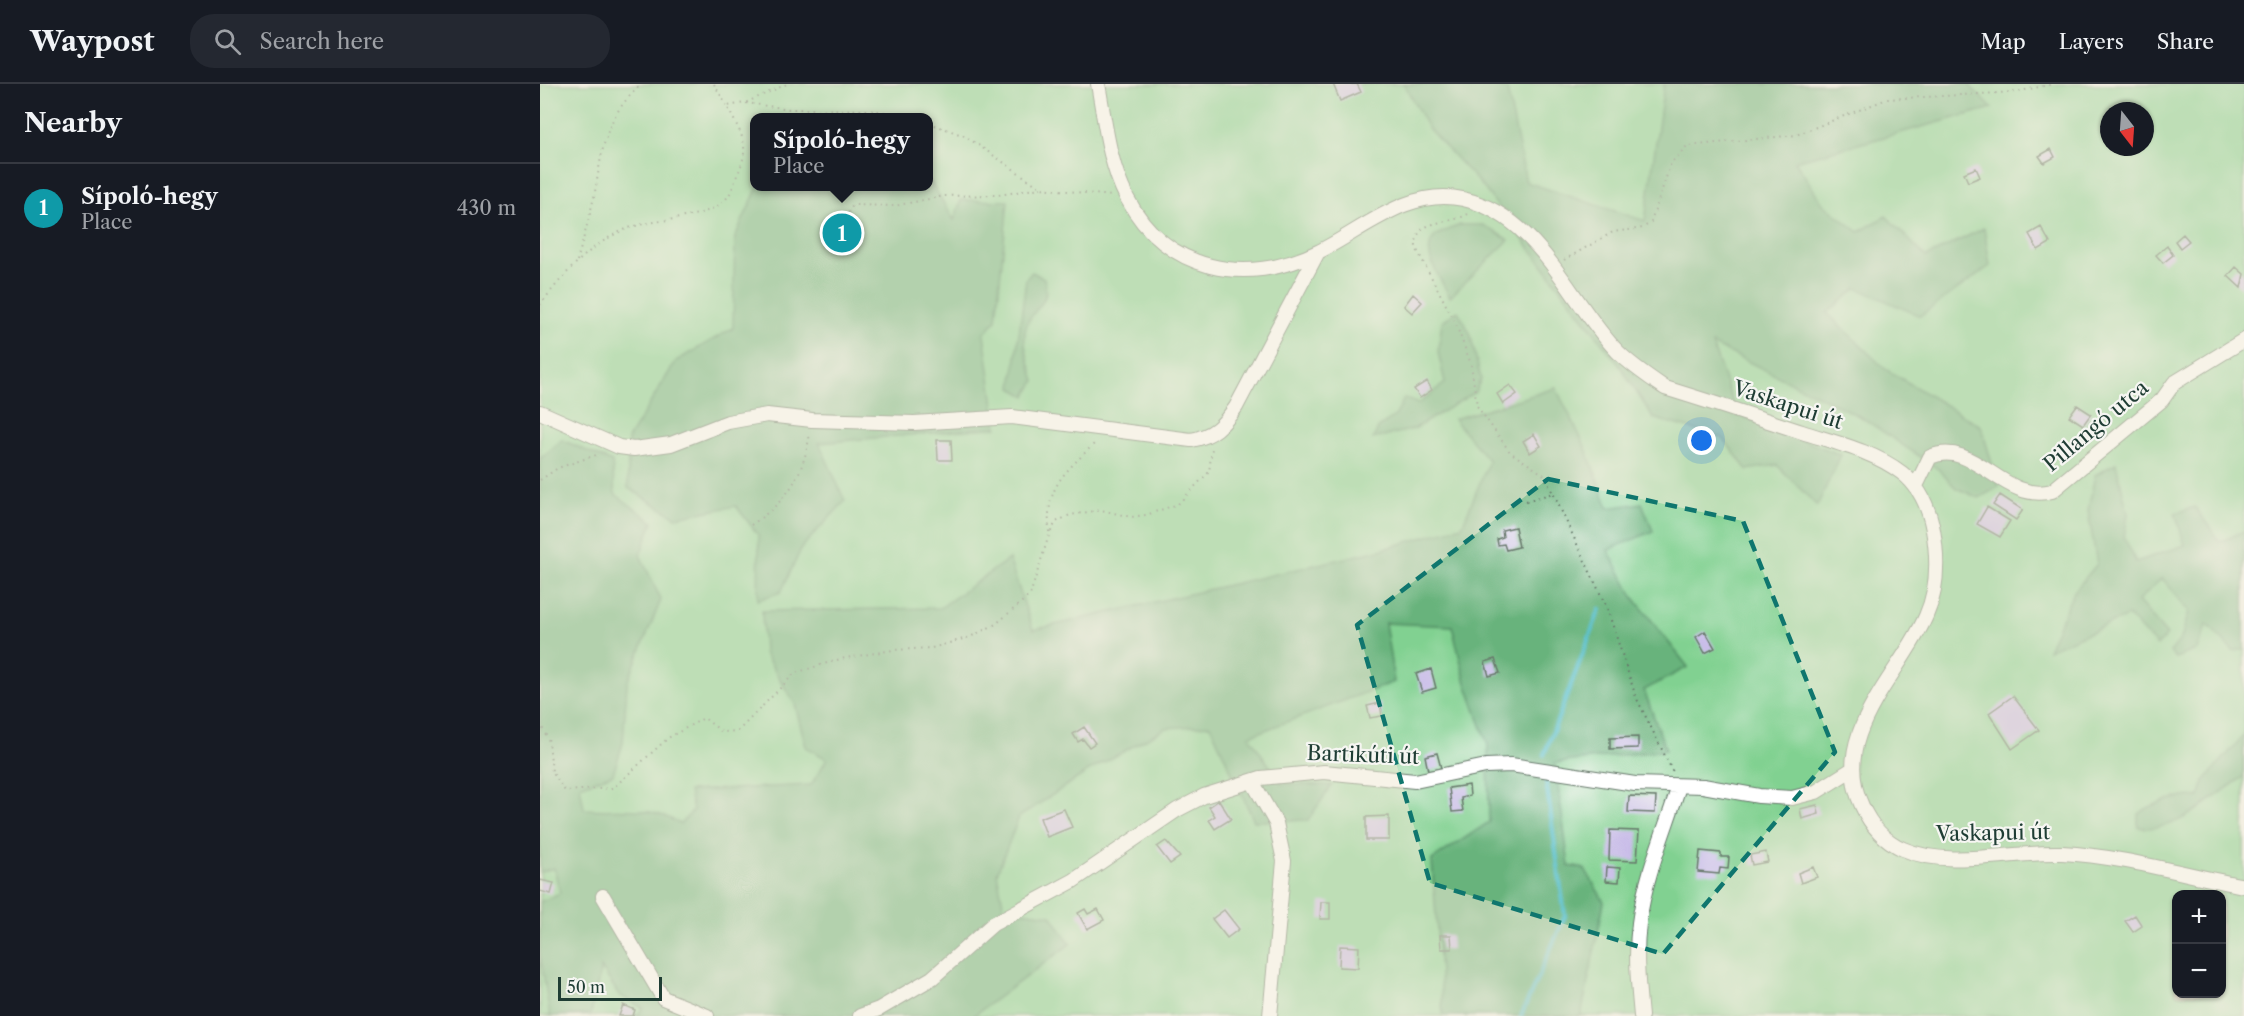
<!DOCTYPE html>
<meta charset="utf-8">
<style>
body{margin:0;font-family:"Libre Caslon Text",serif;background:#242831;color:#f1f3f6}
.controls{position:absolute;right:18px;bottom:18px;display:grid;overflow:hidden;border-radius:12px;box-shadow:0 2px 4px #0004}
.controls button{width:54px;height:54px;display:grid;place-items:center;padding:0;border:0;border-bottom:2px solid #363941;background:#171b24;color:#f1f3f6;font:30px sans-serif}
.compass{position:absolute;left:1560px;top:18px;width:54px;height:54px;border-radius:50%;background:#171b24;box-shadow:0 2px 4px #0004;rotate:163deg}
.scale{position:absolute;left:18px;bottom:15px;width:104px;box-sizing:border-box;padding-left:6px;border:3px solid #1f3d34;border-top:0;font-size:16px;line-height:21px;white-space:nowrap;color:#1f3d34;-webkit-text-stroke:4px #f6f6f2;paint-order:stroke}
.you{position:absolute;left:1162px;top:357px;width:21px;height:21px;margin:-15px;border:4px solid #fff;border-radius:50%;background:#1a73e8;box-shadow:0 0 0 9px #1a73e833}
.badge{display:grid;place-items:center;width:39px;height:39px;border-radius:50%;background:#2563eb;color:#fff;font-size:20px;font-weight:700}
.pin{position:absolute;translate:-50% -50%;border:3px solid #fff;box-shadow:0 2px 6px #0006}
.popup{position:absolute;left:210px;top:29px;width:183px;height:78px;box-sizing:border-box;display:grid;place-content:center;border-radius:12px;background:#171b24;filter:drop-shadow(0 2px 4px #0005);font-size:20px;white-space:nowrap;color:#9ea1a6}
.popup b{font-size:22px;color:#f1f3f6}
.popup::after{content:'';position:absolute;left:50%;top:100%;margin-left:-12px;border:12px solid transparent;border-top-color:#171b24}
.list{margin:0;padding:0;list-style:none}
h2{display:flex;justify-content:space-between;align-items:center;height:78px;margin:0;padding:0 24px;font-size:26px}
h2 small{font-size:20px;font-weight:400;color:#9ea1a6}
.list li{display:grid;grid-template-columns:39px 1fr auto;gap:18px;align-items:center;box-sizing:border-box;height:90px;padding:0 24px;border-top:2px solid #363941}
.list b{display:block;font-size:22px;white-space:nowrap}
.list p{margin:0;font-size:20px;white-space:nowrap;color:#9ea1a6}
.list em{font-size:20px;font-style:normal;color:#9ea1a6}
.icon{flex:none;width:33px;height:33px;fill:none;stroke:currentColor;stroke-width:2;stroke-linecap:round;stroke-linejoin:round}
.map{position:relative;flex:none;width:1704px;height:932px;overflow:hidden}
header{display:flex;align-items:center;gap:36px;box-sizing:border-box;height:84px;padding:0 30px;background:#171b24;border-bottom:2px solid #363941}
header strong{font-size:28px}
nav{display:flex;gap:33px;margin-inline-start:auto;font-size:21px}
.search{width:420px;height:54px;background:#242831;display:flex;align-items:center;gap:15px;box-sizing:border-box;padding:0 21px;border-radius:24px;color:#9ea1a6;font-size:22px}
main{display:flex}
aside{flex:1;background:#171b24}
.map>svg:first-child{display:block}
.green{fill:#81d191;stroke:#508762;stroke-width:1.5;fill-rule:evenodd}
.forest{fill:#68b37b;stroke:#447858;stroke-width:1.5}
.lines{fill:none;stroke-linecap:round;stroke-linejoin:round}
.stream{stroke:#56c1d0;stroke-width:4}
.building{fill:#c8bbe8}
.minor-casing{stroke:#68796c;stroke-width:16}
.path{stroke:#68796c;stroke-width:2;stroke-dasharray:1.5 4.5;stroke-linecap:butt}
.minor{stroke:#fff;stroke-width:14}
.marked{fill:none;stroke:#0f766e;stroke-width:4.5;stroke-dasharray:12 8;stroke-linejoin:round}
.labels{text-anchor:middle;stroke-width:4.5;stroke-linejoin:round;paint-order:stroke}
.street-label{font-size:21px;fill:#1f3d34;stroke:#f6f6f2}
</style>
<header>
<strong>Waypost</strong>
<div class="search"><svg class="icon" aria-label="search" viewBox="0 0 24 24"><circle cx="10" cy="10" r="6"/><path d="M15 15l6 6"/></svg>Search here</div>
<nav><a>Map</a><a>Layers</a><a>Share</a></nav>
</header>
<main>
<aside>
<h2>Nearby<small></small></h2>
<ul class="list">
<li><span class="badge" style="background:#0f9aa8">1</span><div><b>Sípoló-hegy</b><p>Place</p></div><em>430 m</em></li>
</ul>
</aside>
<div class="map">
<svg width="1704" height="932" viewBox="0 0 1704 932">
<rect width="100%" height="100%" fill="#f6f6f2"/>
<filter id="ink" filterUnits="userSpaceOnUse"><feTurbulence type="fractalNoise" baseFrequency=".0167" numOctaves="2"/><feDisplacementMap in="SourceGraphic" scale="12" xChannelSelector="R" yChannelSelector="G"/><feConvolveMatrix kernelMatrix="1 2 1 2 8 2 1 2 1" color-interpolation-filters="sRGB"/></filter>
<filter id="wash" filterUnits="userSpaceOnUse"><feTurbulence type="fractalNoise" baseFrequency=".008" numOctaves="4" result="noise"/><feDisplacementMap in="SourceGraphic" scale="24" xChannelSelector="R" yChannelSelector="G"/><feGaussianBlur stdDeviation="1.35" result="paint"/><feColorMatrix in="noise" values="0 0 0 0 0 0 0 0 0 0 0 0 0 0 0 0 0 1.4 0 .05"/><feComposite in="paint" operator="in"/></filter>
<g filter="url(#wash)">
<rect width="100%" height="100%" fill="#f0e9d5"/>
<!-- green -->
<path class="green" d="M0,0H1704V932H0ZM1569,27H1605V63H1569ZM215,33H389V102H215ZM1636,810H1682V910H1636Z"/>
<!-- forest -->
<path class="forest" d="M864,0H945L967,5L986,98L1105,137L1124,0H1428L1452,24L1255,77L1283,120L1319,148L1346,132L1386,173L1444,144L1450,182L1380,232L1317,204L1287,229L1345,285L1441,342L1459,403L1439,414L1416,404L1398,385L1321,333L1172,260L1197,330L1301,371L1277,422L1237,381L1207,386L1183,354L1113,334L1080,282L943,103L888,44Z
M389,95L414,136L421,116L468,117L456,236L444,250L457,343L279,359L305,417L262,463L241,508L218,516L219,452L196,422L136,433L88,404V355L136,277L193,244L195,153L218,103L389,102Z
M920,141H943L969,156L910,213C902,197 877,165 897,151C904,147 913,144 920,141Z
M492,188L504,194C511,221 496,220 487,240C480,258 490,279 495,297L486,312L472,304L486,195Z
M918,227L930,249L941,295L935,308L874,345L833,355L839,343L856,331L864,314L878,320L905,299L898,268L902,237Z
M1016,304L1045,362L1068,424L1102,419L1113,447L1068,466L1094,514L1148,583L1104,606L1126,666L1015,679L1029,782L1045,785L1064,818L1041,932H903L892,776L949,738L948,661L926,599L912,542L845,539L854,598L709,652L742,700L792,701L768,736L714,737L670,641L625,644L547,688L479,733L457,789L464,825L511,831L530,860L433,932H97L103,924L79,911L61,883L51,930L10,932L0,869V818L20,809L14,784L0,788V375L22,356L72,378L75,410L113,438L100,471L121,516L87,599L83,659L73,690L40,702L44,725C83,728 104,719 140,740L153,727L149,707L271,701L287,675L266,663L255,620L224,569L222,527L400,524L469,475L493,546L840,466L922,442L949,377L914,335Z
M1576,379L1588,430L1584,453L1596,478L1645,461L1635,429L1655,423L1680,458L1704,447V565L1693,567L1667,540L1657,566L1635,574L1630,568L1641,555L1649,527L1622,494L1598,517L1627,551L1617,562L1588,532L1508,566L1533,509L1557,480L1548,427L1555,391Z
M1704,651L1703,693C1672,713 1638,750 1598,743V730C1613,719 1642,710 1659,713L1664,697Z"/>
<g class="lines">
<!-- stream -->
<path class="stream" d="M1004,671L1060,525
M981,932L1025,832L1006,697"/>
</g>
<g id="blocks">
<!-- building -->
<path class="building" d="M793,0H817L821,8L800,17Z
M1511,65L1515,73L1504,79L1499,72Z
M1436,84L1440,93L1428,98L1424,89Z
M1501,143L1510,159L1498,166L1489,150Z
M1643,150L1649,157L1640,164L1635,157Z
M1627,162L1633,171L1623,179L1616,171Z
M1696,183L1704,190L1701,204L1688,192Z
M873,210L882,218L872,229L864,222Z
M887,297L892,306L880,314L874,305Z
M970,301L977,310L963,320L957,310Z
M1537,321L1551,330L1543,341L1529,332Z
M994,350L1001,362L990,369L983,357Z
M397,356H411L412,376H398Z
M1460,411L1483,426L1476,436L1453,421Z
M1447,423L1470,437L1460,453L1437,440Z
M975,443L979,463L966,466L964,460L958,461L957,455L963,453L962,446Z
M1165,547L1175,564L1165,569L1156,553Z
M955,575L960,589L949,592L945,578Z
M891,585L896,604L882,608L876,590Z
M1473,612L1499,646L1472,665L1449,629Z
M840,619L842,632L830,634L827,622Z
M544,643L555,659L549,663L543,655L538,658L533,650Z
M1098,653V664L1070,665V654Z
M897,669L901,684L888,687L885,672Z
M929,701L930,712L921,714L923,727L912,728L909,704Z
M1089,712L1116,713L1115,729L1088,728Z
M679,716L691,735L675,745L669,736L675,732L669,723Z
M1277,721L1279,730L1262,735L1260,725Z
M524,725L532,743L507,753L500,734Z
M849,732V756H826V733Z
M1070,746L1099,747L1097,777L1069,776Z
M626,757L640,773L630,780L617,763Z
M1160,767L1181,769V773H1189L1188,785L1180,784L1179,790L1158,788Z
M1226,768L1228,778L1212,781L1210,771Z
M1067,783L1080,784L1079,798L1066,797Z
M1273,783L1277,793L1261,799L1258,789Z
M0,796L14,799L11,810L0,807Z
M781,818H790V835H780Z
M545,825L548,830L558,825L564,836L547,845L538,829Z
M684,826L699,845L687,854L672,835Z
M1595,831L1602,842L1593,848L1585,837Z
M900,851H911L912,865H901Z
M800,862L819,863L818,884L799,883Z
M83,921L95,926L93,932H79Z"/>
</g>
</g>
<g filter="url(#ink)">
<use href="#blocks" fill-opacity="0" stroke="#68796c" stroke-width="1.5"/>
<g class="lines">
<!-- minor casing -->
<g class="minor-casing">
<path id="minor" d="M558,0C565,38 569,80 587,114C626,188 706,203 778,168C823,146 868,103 923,115C1000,132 1029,218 1078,268C1092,282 1109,293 1125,304C1171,318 1216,333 1262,348C1296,359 1333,367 1362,389C1380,403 1389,424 1393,446C1398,474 1398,505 1386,532C1360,592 1288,651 1322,722C1331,742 1343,756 1363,765C1408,785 1474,767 1522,769C1582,772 1645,791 1704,802
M0,328L79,363L94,365L131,360L188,338L227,331L272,336L374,339L472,333L651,356C674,352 683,341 696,323L778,168
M1376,402L1390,373C1435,354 1463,420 1512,407L1622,316L1634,299L1704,256
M712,697L736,739L744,777L730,932
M63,812L123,914L167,932
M320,932L339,925L392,894L453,840L533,797L637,726L664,712L721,694L784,688L875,697L946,682L971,681L1095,700L1163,702L1219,712L1252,714L1276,708L1311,686
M1101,932C1098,901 1095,870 1099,839C1105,792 1125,747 1139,702"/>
</g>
<!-- path -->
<path class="path" d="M174,0L187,22
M206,19L250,25L331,26L373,33
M389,39L425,52L501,104L572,112
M928,130C908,142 874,133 876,164L915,238L931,280L937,322L970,368L1003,390L1013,409
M309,148L303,145L305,134L313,121L354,122L404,112L458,111L501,104
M1024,176L1073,148L1103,144L1111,138L1131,79L1147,62L1256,51L1347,15L1476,8L1513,0
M37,177C43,156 49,135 54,113C63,66 62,35 102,0
M0,221C23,191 50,160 86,145C112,134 173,137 189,111C192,106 194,100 196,94C212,60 202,53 187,22L205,19L247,0
M0,396L18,384L59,370
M986,417L1013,409L1067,524L1096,613L1133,688
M211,441C248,416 263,393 270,349
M509,448C506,400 524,390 556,358
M0,639L9,657L12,688L25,707L73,704L128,654L164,634L182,648L198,647L255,589L300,575L353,566L392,564L430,553L456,540L490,511L509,451L516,438L530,431L561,426L591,433L606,431L638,420L669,388L672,364"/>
<!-- minor -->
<use href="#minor" class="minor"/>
</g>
</g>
<!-- marked area -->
<path d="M0 0H1704V932H0ZM1008,395L1203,437L1295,668L1123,870L890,799L817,541Z" fill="#f0e9d5" fill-opacity=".55" fill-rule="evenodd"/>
<path class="marked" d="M1008,395L1203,437L1295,668L1123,870L890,799L817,541Z"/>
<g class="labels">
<!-- street labels -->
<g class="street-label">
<text transform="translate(1248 321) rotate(18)" y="7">Vaskapui út</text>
<text transform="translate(1556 342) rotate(-40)" y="7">Pillangó utca</text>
<text transform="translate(823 671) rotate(2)" y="7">Bartikúti út</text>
<text transform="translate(1453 749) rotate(-1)" y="7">Vaskapui út</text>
</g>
</g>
</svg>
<div class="controls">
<button>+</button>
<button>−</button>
</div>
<svg class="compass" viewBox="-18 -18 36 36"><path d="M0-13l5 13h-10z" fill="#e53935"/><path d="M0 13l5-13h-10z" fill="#9ea1a6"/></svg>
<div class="scale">50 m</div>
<div class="you"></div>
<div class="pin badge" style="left:302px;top:149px;background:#0f9aa8">1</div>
<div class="popup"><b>Sípoló-hegy</b>Place</div>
</div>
</main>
